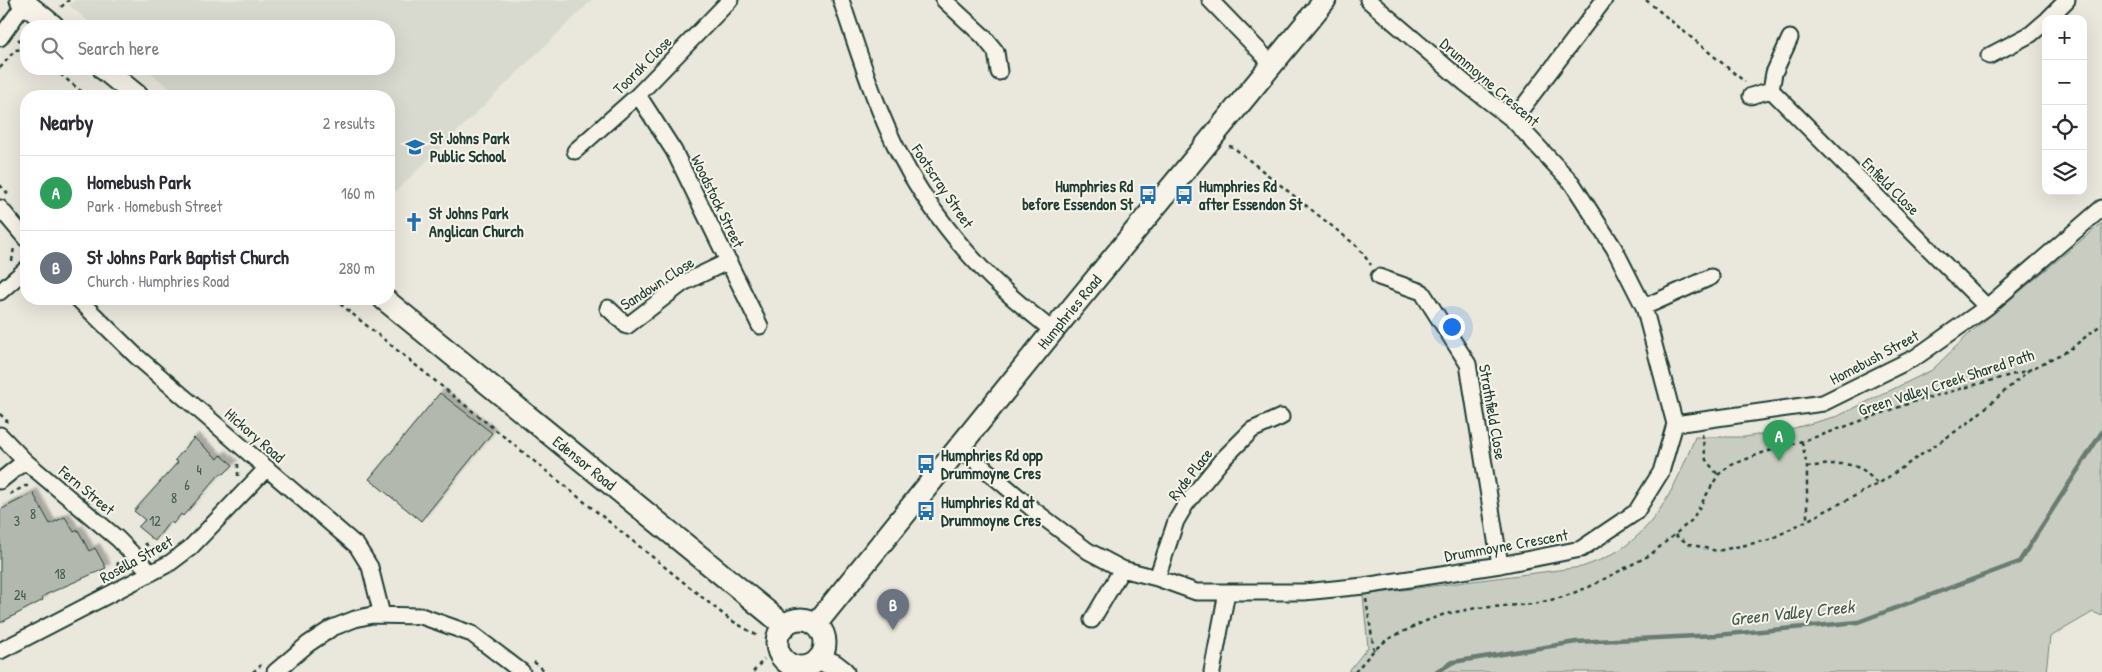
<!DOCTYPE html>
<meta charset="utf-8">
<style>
body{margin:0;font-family:"Patrick Hand",sans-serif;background:#f7f7f7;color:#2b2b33}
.controls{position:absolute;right:15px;top:15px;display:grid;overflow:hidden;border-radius:10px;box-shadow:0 5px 20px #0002}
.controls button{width:45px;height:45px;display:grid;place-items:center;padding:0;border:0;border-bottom:1px solid #e1e1e2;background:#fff;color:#2b2b33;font:25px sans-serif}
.you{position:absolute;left:1451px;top:326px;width:18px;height:18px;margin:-12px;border:4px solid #fff;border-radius:50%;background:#1a73e8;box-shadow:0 0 0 8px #1a73e833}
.badge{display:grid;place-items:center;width:32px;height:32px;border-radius:50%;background:#1f6fb2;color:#fff;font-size:16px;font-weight:700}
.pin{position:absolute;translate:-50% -41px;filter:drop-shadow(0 1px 2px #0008)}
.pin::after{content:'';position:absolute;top:26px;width:18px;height:15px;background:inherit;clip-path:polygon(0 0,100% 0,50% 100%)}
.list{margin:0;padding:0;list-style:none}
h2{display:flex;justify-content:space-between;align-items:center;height:65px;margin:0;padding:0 20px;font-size:21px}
h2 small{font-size:16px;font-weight:400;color:#7c7c81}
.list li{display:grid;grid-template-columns:32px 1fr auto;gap:15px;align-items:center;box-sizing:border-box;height:75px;padding:0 20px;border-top:1px solid #e1e1e2}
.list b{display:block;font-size:19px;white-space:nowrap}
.list p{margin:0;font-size:16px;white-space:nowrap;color:#7c7c81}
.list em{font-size:16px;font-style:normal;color:#7c7c81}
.icon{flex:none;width:28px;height:28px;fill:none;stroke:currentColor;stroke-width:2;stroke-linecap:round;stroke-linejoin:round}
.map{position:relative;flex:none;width:2102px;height:672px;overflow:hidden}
.search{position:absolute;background:#fff;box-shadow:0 5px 20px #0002;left:20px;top:20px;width:375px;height:55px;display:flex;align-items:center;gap:12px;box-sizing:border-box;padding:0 18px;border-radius:20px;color:#7c7c81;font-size:19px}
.panel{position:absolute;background:#fff;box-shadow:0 5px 20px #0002;left:20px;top:90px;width:375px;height:215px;border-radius:20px}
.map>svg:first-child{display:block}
.built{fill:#d9dacf}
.green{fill:#c8ccc1;stroke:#74847a}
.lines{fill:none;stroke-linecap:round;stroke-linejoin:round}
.stream{stroke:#6a7c72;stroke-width:4.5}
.building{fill:#b2b8ae;stroke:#1f3d34;filter:url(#shadow)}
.street-casing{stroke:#1f3d34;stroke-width:19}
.secondary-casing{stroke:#1f3d34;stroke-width:25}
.path{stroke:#1f3d34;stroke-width:2.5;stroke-dasharray:4 4;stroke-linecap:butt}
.street{stroke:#f7f3e8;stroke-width:15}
.secondary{stroke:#f7f3e8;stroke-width:21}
.labels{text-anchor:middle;stroke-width:4;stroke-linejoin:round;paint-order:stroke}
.number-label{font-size:14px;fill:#445c52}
.street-label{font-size:16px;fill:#1f3d34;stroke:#f7f3e8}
.poi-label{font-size:16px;font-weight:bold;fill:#1f3d34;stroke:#f7f3e8;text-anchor:start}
.water-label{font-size:18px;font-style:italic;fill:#445c53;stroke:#f7f3e8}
</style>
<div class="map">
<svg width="2102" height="672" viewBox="0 0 2102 672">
<defs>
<filter id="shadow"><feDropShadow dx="4.5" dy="-4.5" stdDeviation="1" flood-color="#0004"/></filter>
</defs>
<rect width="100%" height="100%" fill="#eae8dd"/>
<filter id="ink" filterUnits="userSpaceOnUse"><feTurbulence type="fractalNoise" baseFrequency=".02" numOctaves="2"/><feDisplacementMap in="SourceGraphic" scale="10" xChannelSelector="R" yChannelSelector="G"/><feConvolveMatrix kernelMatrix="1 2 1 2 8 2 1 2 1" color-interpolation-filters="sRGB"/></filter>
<g filter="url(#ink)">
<!-- built -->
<path class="built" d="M75,0H592L389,198V96H179L146,69H389V26H94L69,5Z"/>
<!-- green -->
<path class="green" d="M2102,223V616L2093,612L2050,637L2046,672H1348L1368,647L1363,595L1582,567C1592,563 1602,560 1611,555C1657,530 1677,483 1695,437H1745L1787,430L1838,416L1932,370L1970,333Z"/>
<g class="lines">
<!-- stream -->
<path class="stream" d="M1437,672L1453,662L1576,642L1717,635L1858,622L2019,562L2102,432"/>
</g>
<!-- building -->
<path class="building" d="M440,393L492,433L421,521L369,479Z
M194,438L218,459L221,455L233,465L224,474L222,473L219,475L183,516L181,514L173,524L170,521L155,541L138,527L145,520L134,511L178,462L175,460Z
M33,493L50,524L65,517L74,532L78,530L89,551L95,548L106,568L45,595L42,598L43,600L0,623V510Z"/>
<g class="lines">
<!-- street casing -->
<g class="street-casing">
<path id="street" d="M841,0C859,53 875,107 901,157C924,202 965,255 1003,289C1019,304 1036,317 1053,331
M944,0L984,37L996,52L999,72
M1210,0L1272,64
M2048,19L2067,0
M0,38L25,3
M1790,38L1774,73L1771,90L1987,307
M1989,56L2031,34L2046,21
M638,95L674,151L760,326
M1751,96L1771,90
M1513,120L1604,0
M575,151L638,95L730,0
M0,208L26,239
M1379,277L1422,292L1468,364L1500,565
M0,292L26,269
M78,299L135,355L357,546L370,567L382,615
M1644,307L1711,277
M608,308L627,326L683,283L729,261
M1675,424L1823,403L1916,357L1987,307L2102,208
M0,435L25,461L118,539L151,573
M959,447L1035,511L1088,551L1122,569L1157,578L1196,592H1304L1364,586L1500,565L1581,549L1636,512L1661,472L1675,424L1644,307L1614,248L1572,183L1513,120L1465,83L1368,0
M0,481L25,461
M1157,578L1176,521L1186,504L1221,461L1252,430L1281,417
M1092,620L1122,569
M0,651L170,563L190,548L267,468
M275,672L308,644L332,628L355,619L372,615L421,616L472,634L522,672
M1212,672L1227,592"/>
</g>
<!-- secondary casing -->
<g class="secondary-casing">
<g id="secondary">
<path d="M21,0L53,26"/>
<path d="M104,69L137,96"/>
<path id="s1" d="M384,299L785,626"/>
<circle cx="801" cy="643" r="24"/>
<path id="s2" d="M816,624L1053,331L1325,0"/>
<path d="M819,659L834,665L843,672"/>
</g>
</g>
<!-- path -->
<path class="path" d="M1646,0L1745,82
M61,7L69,0
M18,39L26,46
M0,68L15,50L26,49
M54,69L87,96
M1229,146L1233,147L1358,247L1371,265
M0,185L9,195
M12,261L14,247
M334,299L729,619L758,636
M0,414L8,422
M1702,434L1706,460L1718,475
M1802,442L1807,467V521
M1807,467C1825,465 1847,460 1863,470C1868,473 1873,480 1878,484
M238,476V462
M10,494L25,486H30
M1675,535L1689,544L1717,551L1769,540L1878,484L1968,423L2028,371
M145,543L150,548L165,549
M117,574L118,562
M1366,599L1374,650
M534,662L546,672
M253,672L261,665
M753,672L764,659
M1355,672L1374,650L1388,639L1423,622L1445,614L1476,608L1534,604L1563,597L1589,587L1650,555L1692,520L1718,475L1729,466L1762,453L1822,435L1913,402L2029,370L2069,350L2102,324"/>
<!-- street -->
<use href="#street" class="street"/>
<!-- secondary -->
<use href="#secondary" class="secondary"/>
</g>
</g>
<!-- icons -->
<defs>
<g id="school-bare" transform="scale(1.5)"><path d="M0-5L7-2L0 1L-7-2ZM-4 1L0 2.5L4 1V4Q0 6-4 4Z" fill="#1f6fb2" stroke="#f7f3e8" stroke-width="2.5" paint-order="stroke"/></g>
<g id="bus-bare" transform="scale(1.5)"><path d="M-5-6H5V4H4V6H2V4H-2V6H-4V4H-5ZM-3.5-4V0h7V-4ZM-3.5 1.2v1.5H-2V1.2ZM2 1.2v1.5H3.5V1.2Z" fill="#1f6fb2" stroke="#f7f3e8" stroke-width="2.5" paint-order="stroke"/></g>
<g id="church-bare" transform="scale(1.5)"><path d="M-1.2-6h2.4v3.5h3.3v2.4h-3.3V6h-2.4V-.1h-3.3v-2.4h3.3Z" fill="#1f6fb2" stroke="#f7f3e8" stroke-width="2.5" paint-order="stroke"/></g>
</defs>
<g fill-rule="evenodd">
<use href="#school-bare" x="415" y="147"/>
<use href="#bus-bare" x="1148" y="195"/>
<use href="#bus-bare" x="1184" y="195"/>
<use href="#church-bare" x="414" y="222"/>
<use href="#bus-bare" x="926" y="464"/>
<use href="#bus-bare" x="926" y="511"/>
</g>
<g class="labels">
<!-- number labels -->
<g class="number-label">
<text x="199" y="475">4</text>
<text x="187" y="490">6</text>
<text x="174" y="503">8</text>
<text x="33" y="519">8</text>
<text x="17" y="526">3</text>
<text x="155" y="526">12</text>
<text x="60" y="579">18</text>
<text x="20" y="600">24</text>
</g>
<!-- street labels -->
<g class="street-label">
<text transform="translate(642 65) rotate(-45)" y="6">Toorak Close</text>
<text transform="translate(1490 82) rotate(41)" y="6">Drummoyne Crescent</text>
<text transform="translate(943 186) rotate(56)" y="6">Footscray Street</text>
<text transform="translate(1891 186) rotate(45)" y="6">Enfield Close</text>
<text transform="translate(718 201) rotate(64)" y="6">Woodstock Street</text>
<text transform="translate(657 283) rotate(-33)" y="6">Sandown Close</text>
<text dy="6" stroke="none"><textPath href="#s2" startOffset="402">Humphries Road</textPath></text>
<text transform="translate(1874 357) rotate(-28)" y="6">Homebush Street</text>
<text transform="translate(1946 382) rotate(-18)" y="6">Green Valley Creek Shared Path</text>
<text transform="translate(1493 412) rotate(80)" y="6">Strathfield Close</text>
<text transform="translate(255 435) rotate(41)" y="6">Hickory Road</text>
<text dy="6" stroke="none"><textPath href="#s1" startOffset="259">Edensor Road</textPath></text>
<text transform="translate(1190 474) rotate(-52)" y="6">Ryde Place</text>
<text transform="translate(87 490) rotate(40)" y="6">Fern Street</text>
<text transform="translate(1506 545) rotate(-10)" y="6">Drummoyne Crescent</text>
<text transform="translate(136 559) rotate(-29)" y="6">Rosella Street</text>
</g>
<!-- poi labels -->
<g class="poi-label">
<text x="430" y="144">St Johns Park<tspan x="430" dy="18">Public School</tspan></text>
<text x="1133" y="192" text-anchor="end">Humphries Rd<tspan x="1133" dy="18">before Essendon St</tspan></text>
<text x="1199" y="192">Humphries Rd<tspan x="1199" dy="18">after Essendon St</tspan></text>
<text x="429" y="219">St Johns Park<tspan x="429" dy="18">Anglican Church</tspan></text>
<text x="941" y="461">Humphries Rd opp<tspan x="941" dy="18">Drummoyne Cres</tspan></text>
<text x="941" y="508">Humphries Rd at<tspan x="941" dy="18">Drummoyne Cres</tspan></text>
</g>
<!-- water labels -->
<g class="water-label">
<text transform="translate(1792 613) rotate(-6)" y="6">Green Valley Creek</text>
</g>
</g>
</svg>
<div class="controls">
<button>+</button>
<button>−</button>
<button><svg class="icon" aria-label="locate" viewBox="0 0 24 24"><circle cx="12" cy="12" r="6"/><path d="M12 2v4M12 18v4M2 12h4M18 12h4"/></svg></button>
<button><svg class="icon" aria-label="layers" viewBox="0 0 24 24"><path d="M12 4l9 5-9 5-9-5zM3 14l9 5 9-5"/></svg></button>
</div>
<div class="you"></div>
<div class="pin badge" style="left:1779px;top:461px;background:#2e9e5b">A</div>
<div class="pin badge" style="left:893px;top:630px;background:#6b7280">B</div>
<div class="search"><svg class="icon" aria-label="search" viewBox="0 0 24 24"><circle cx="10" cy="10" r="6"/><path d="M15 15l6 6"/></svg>Search here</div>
<section class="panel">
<h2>Nearby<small>2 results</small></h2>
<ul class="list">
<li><span class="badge" style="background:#2e9e5b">A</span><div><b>Homebush Park</b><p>Park · Homebush Street</p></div><em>160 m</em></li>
<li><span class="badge" style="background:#6b7280">B</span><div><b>St Johns Park Baptist Church</b><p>Church · Humphries Road</p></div><em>280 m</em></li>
</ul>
</section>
</div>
